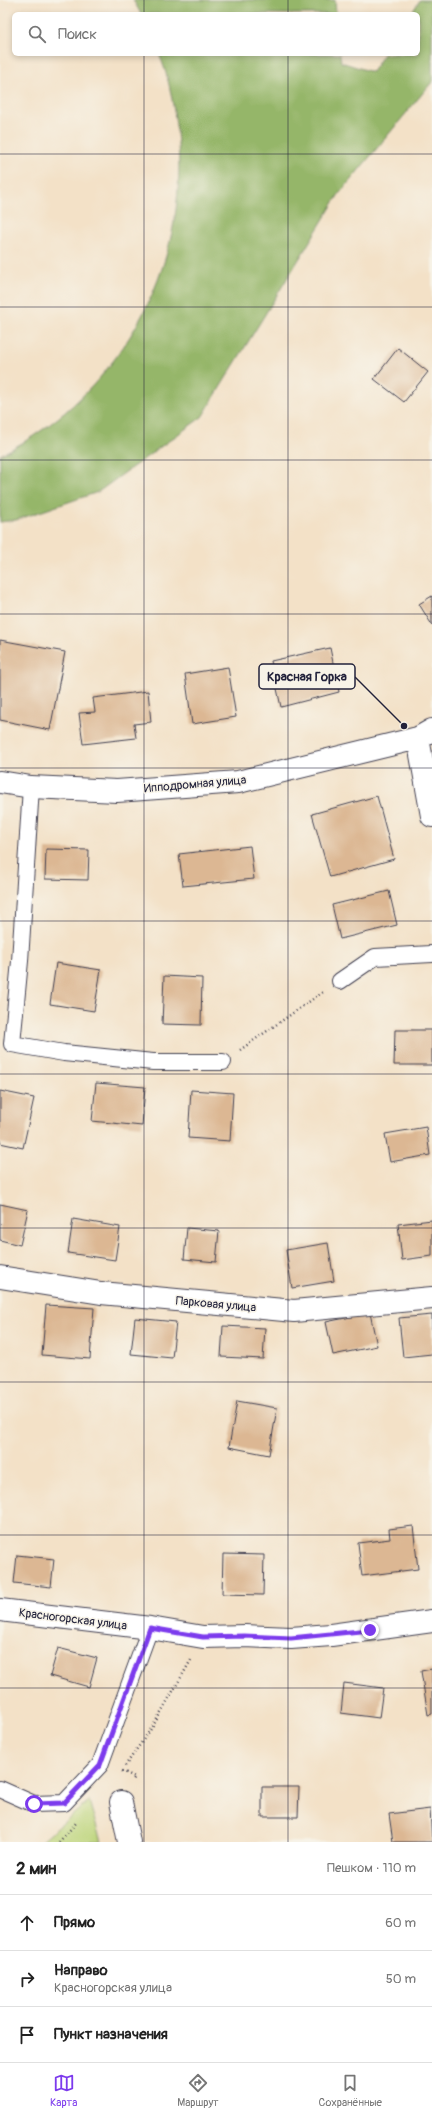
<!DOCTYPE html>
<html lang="ru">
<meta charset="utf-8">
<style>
body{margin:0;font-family:Pangolin,sans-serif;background:#f2f2f2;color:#222}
.stop{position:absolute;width:12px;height:12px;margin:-9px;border:3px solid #7c3aed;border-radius:50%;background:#fff}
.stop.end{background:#7c3aed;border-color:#fff;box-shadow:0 1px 4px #0008}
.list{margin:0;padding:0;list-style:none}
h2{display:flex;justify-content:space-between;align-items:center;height:52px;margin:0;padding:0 16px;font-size:17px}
h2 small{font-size:13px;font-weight:400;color:#767676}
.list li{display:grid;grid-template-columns:26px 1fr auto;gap:12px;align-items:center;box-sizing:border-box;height:56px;padding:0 16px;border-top:1px solid #e0e0e0}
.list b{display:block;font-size:15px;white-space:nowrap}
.list p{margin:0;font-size:13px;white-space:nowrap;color:#767676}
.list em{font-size:13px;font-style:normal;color:#767676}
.icon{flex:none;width:22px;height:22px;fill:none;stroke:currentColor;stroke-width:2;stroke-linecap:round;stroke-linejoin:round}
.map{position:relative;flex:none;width:432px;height:1842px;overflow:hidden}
.search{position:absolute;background:#fff;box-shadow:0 2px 6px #0003;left:12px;right:12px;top:12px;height:44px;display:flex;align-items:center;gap:10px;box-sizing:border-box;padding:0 14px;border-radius:6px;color:#767676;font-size:15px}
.sheet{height:220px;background:#fff}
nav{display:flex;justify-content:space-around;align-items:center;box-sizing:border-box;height:56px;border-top:1px solid #e0e0e0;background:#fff;font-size:11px;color:#767676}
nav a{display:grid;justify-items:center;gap:2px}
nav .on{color:#7c3aed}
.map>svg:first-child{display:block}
.green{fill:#bcd479;stroke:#6f7b5a}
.forest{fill:#95b669;stroke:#5c6c52}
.building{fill:#dcb793}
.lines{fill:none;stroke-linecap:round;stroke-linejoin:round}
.lane-casing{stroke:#413f50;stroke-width:18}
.street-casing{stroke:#413f50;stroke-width:24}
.path{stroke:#413f50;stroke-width:2.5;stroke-dasharray:1 3;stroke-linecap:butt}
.lane{stroke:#fff;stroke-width:16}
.street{stroke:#fff;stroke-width:22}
.route{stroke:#7c3aed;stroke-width:5}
.grid{fill:none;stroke:#22223b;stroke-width:1;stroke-opacity:0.55}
.labels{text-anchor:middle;stroke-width:3;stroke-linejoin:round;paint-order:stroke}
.street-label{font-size:12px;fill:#22223b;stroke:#f7f3e8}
.leader{fill:none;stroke:#22223b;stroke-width:1.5}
.callout-dot{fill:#22223b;stroke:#f7f3e8;stroke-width:1.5}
.callout{fill:#f7f3e8;stroke:#22223b;stroke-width:1.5}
.callout-label{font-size:13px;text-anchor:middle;font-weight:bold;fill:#22223b}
</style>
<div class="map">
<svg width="432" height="1842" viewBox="0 0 432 1842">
<rect width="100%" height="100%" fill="#f7f3e8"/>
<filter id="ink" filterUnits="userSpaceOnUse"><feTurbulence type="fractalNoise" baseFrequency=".025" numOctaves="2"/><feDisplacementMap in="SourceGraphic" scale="8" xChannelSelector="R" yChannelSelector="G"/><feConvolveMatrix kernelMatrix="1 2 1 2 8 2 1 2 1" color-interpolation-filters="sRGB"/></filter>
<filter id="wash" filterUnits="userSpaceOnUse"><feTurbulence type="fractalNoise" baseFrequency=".012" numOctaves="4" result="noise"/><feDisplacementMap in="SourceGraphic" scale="16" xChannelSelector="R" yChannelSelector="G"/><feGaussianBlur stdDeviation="0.9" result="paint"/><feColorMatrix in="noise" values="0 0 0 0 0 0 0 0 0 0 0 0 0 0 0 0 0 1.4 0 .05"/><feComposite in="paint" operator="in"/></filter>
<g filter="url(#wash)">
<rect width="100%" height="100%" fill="#f3e1c7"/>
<!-- green -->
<path class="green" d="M89,1801L101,1842H41Z"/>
<!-- forest -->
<path class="forest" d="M133,0H335L336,14H141Z
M420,0H432V82L339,194L202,417L98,492L16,520L0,522V455C124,394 197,255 175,118C172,97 168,74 159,54H340L341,62L372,72L384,54H418V14H411Z"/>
<g id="blocks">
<!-- building -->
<path class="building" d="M398,348L428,372L404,402L374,379Z
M432,596V625L419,604Z
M0,640L65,652L50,730L0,720Z
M330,648L339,692L281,707L271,661Z
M228,667L236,717L192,724L185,674Z
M148,691L151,722L134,724L136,738L83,744L79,713L95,712L93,698Z
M377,796L394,859L330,877L312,814Z
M250,846L254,879L183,886L179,854Z
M46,849L89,850L88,880L45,879Z
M389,891L397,925L340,939L332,905Z
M56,963L101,970L94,1011L50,1004Z
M164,976L202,978L201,1025L162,1024Z
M395,1030H432V1065H394Z
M96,1083L145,1087L142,1126L92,1121Z
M191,1090L233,1093L230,1141L188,1138Z
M0,1091L34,1098L23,1148L0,1143Z
M426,1127L430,1155L390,1162L385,1134Z
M0,1204L28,1210L20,1245L0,1240Z
M73,1219L120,1227L115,1260L68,1253Z
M432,1220V1256L402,1260L398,1224Z
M187,1228L219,1231L216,1262L184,1259Z
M328,1243L334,1281L292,1288L286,1250Z
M46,1305L94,1308L90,1359L42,1355Z
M370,1313L377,1346L333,1355L326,1322Z
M432,1315V1354L403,1357L399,1318Z
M135,1318L176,1322L172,1358L131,1354Z
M223,1326L265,1328L263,1359L221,1357Z
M237,1401L277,1408L269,1455L229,1447Z
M413,1526L418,1569L362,1576L358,1543L390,1539L389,1529Z
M223,1554L264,1555L263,1595L222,1594Z
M17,1555L54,1559L51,1587L14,1583Z
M58,1648L97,1658L89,1687L50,1676Z
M432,1669V1714L428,1715L421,1671Z
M344,1683L383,1688L379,1718L341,1713Z
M262,1787H299L298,1817H262Z
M430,1809L432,1842H393L389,1814Z"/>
</g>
</g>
<g filter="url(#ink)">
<use href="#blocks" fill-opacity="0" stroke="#413f50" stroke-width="1"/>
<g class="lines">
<!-- lane casing -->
<g class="lane-casing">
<path id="lane" d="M31,787L20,961L12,1044L64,1053L153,1062H223
M340,981L375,957L432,954
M0,1789L34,1804L64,1803L100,1765L150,1628"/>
</g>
<!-- street casing -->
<g class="street-casing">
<path id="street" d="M418,738L432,816
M0,782L31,787L117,791L238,782L418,738L432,730
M0,1277L101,1293L294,1311L432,1298
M0,1610L150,1628L203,1637L245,1636L291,1638L331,1635L432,1621
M121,1802L129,1842"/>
</g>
<!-- path -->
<path class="path" d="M240,1050L323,992
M125,1766L153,1726L191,1660
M122,1771L135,1777L132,1781
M59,1842L76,1823"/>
<!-- lane -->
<use href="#lane" class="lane"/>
<!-- street -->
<use href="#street" class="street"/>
</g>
</g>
<g class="lines" filter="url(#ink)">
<!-- route -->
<path class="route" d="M34,1804L64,1803L100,1765L150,1628L203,1637L244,1636L291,1638L370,1630"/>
</g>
<!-- grid -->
<path class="grid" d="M144,0V14M288,0V14M144,54V1842M288,54V1842M0,154H432M0,307H432M0,460H432M0,614H432M0,768H432M0,921H432M0,1074H432M0,1228H432M0,1382H432M0,1535H432M0,1688H432"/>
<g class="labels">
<!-- street labels -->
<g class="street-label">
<text transform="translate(195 784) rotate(-5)" y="4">Ипподромная улица</text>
<text transform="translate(216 1304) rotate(5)" y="4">Парковая улица</text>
<text transform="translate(73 1619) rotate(7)" y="4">Красногорская улица</text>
</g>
</g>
<!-- callouts -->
<path class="leader" d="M404 726L355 677"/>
<circle class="callout-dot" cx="404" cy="726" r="4"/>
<rect class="callout" x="259" y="664" width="96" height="25" rx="4"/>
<g class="callout-label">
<text x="307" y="681">Красная Горка</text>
</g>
</svg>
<div class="stop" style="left:34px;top:1804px"></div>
<div class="stop end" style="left:370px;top:1630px"></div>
<div class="search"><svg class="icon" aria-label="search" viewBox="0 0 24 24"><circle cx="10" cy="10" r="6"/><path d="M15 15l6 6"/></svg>Поиск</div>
</div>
<section class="sheet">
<h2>2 мин<small>Пешком · 110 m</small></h2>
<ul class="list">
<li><svg class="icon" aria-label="ahead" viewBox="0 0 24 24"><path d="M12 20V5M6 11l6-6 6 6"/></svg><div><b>Прямо</b></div><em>60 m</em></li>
<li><svg class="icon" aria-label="right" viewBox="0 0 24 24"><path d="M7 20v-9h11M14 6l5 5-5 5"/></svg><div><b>Направо</b><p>Красногорская улица</p></div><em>50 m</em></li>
<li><svg class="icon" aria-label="arrive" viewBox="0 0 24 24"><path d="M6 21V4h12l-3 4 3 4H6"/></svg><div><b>Пункт назначения</b></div></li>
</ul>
</section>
<nav>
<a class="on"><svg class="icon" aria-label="map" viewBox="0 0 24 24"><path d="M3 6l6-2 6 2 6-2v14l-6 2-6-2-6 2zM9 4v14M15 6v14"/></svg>Карта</a>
<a><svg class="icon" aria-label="directions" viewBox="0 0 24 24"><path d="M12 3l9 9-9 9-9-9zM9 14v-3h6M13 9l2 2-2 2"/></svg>Маршрут</a>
<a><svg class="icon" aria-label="saved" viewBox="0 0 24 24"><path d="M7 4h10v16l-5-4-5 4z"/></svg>Сохранённые</a>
</nav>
